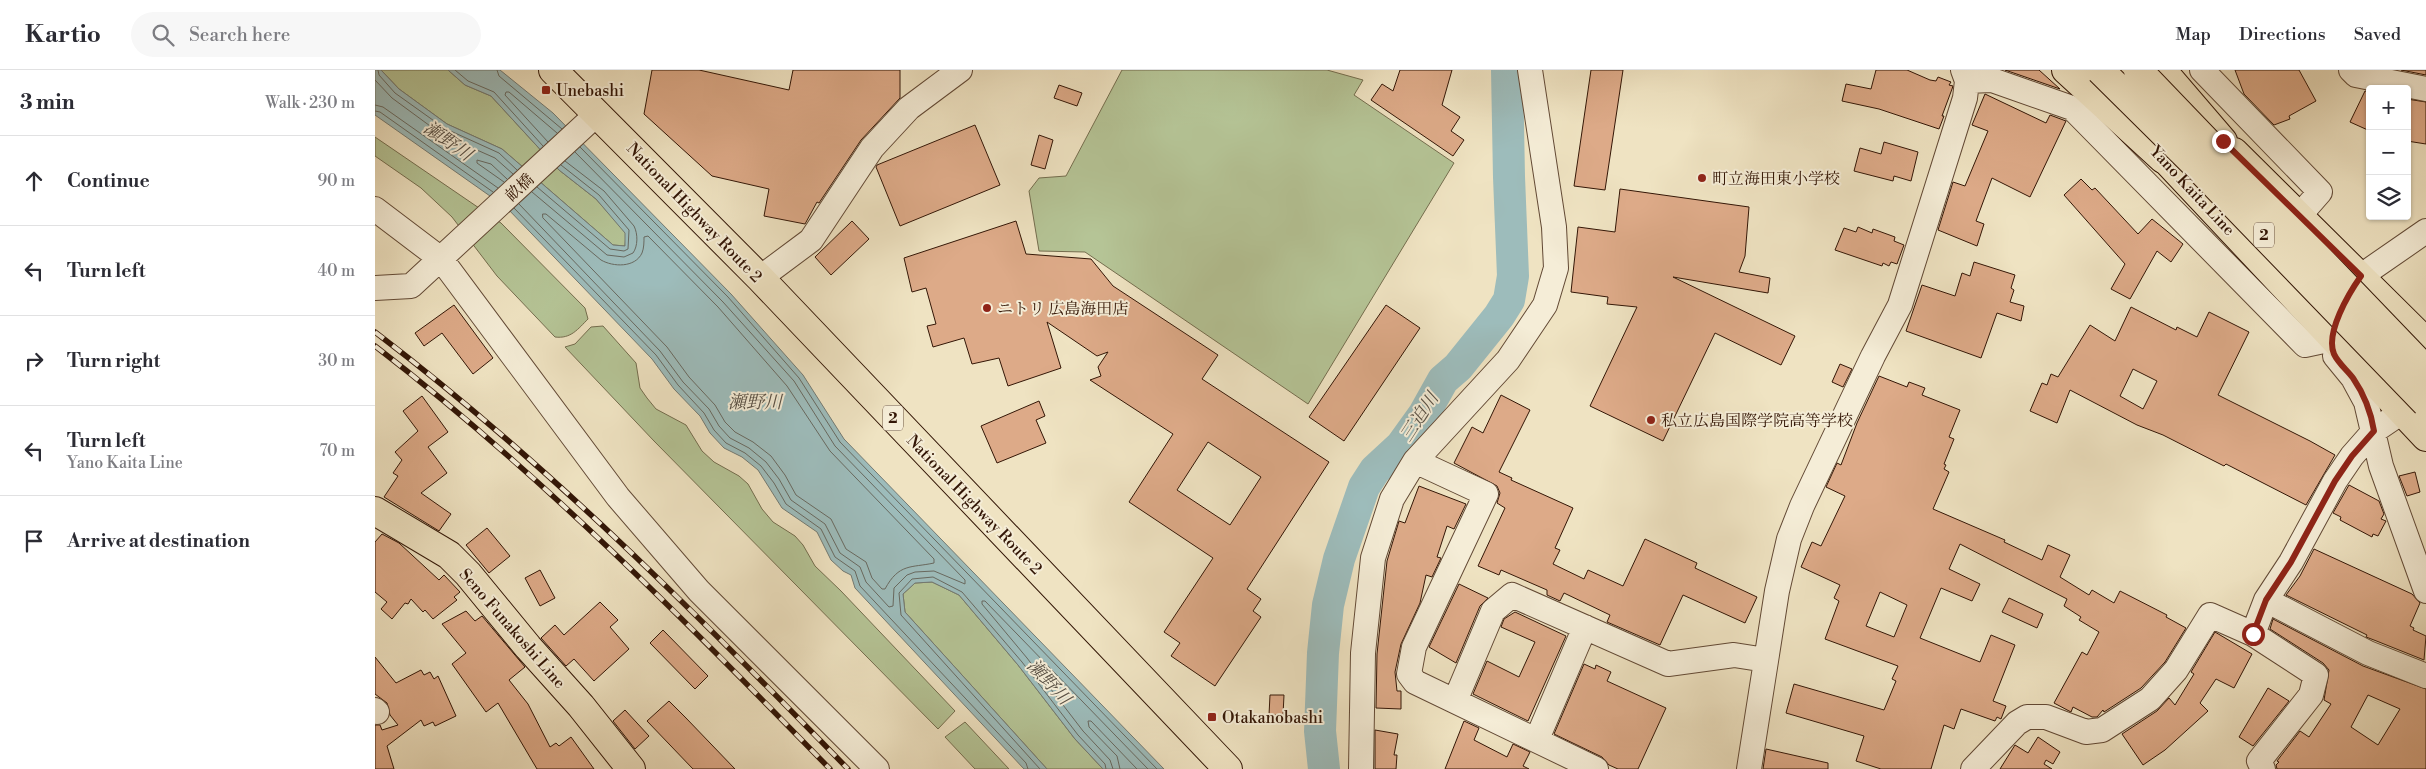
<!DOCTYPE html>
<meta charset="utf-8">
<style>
body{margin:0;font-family:"Libre Bodoni","Noto Serif JP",serif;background:#f7f7f7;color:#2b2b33}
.controls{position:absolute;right:15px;top:15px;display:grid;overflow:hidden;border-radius:5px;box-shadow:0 1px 4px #0004}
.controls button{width:45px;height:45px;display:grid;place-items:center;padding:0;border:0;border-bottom:1px solid #e1e1e2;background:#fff;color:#2b2b33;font:25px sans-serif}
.stop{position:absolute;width:15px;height:15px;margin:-11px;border:4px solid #8f2418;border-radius:50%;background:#fff}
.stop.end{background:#8f2418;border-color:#fff;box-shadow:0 1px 5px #0008}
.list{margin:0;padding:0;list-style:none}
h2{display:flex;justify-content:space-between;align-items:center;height:65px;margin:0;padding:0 20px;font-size:21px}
h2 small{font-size:16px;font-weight:400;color:#7c7c81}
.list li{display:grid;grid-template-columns:32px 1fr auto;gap:15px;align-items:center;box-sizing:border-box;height:90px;padding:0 20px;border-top:1px solid #e1e1e2}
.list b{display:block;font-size:19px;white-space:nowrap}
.list p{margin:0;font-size:16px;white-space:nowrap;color:#7c7c81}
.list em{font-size:16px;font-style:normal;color:#7c7c81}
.icon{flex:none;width:28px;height:28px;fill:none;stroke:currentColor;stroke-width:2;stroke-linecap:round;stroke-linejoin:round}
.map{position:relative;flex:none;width:2051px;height:699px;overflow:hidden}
header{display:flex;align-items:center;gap:30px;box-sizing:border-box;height:70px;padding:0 25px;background:#fff;border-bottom:1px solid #e1e1e2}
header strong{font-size:24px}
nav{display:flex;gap:28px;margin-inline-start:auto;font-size:18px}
.search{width:350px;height:45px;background:#f7f7f7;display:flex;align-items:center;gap:12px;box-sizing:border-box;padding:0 18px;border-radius:28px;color:#7c7c81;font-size:19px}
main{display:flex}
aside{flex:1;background:#fff}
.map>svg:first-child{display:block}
.green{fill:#b5c496;stroke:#746d4e}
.water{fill:#9dbcbb;stroke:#737a73}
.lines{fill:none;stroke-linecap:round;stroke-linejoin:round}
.shore{stroke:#686960;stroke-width:1}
.river{stroke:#9dbcbb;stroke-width:32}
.building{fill:#da8;stroke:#331606;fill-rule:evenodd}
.minor-casing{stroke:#624935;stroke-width:26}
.major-casing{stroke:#331606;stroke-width:30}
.highway-casing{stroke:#331606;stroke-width:30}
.minor{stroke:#f5edd7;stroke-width:24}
.major{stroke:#efe3c2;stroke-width:28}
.highway{stroke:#efe3c2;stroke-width:28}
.rail-casing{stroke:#331606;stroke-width:5.5}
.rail{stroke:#f5edd7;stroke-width:4;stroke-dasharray:11;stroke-linecap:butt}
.highway-bridge-casing{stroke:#331606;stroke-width:30;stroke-linecap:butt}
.highway-bridge{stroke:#efe3c2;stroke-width:28}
.route{stroke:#8f2418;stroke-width:6}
.poi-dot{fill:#8f2418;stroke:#f5edd7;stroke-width:2}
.labels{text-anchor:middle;stroke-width:4;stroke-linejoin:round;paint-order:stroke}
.shield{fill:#f5edd7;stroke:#6d5645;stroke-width:1}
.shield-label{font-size:15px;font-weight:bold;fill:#331606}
.poi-label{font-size:16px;fill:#331606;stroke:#f5edd7;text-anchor:start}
.street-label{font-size:16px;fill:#331606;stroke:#f5edd7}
.water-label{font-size:18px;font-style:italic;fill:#585045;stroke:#f5edd7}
</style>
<header>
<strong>Kartio</strong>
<div class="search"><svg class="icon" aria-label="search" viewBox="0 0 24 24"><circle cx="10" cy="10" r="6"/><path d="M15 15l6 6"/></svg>Search here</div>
<nav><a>Map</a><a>Directions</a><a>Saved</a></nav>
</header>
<main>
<aside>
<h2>3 min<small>Walk · 230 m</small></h2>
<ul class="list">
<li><svg class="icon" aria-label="ahead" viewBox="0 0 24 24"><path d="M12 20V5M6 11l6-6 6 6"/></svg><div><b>Continue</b></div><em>90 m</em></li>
<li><svg class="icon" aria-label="left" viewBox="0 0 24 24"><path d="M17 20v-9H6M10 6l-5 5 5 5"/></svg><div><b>Turn left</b></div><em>40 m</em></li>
<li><svg class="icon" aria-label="right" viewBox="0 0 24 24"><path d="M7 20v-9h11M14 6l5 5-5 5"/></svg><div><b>Turn right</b></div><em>30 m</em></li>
<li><svg class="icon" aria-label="left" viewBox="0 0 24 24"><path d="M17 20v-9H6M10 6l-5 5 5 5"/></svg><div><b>Turn left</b><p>Yano Kaita Line</p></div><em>70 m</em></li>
<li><svg class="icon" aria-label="arrive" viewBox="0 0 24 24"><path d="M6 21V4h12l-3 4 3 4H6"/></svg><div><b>Arrive at destination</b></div></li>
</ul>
</aside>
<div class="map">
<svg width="2051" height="699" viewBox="0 0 2051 699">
<rect width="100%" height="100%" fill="#efe3c2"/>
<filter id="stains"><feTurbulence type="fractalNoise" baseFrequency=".004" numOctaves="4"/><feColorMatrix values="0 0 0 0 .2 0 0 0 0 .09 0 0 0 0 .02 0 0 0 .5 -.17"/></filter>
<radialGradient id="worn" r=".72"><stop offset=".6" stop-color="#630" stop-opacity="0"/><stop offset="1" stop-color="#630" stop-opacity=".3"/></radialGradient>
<!-- green -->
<path class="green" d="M6,0H73L90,15L116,26L184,100L221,129L251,163L250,176L238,175L127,79L72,54L24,19Z
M747,0H952L988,10L979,25L1079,93L933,334L710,182L664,181L654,121L664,108L691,106Z
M0,67L126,153L210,238L213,249C203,259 196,269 180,267L122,206L77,147L46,118L0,86Z
M228,256L261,293L265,318L272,328L281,339L311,355L327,381L339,392L364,406L373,414L387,439L398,452L420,466L428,475L440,496L466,521L580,641L563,659L279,371L190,277L200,274L216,257Z
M557,512L584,525L643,595L700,669L728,699H672L530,542L528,524L540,513Z
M590,652L634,699H600L570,667Z"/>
<!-- water -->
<path class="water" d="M0,0H6L24,19L72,54L127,79L238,175L250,176V163L221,129L184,100L116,26L90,15L73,0H125L178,43L356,224L428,305L469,369L789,699H728L700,669L643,595L584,525L557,512L540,513L528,524L530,542L672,699H649L480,518L476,505L468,501L456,490L442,462L407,438L383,400L367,387L349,378L335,363L325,346L299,319L277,289L132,138L0,45Z"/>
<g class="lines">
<!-- shore -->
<path class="shore" d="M3,0L4,5L20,23L69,58L124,83L142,100
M80,0L93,11L119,22L168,76
M122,0L124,6L187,59
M0,10L17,28L66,64L120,88L138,104
M0,35L8,37L123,118
M0,41L5,42L118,122
M173,72L130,25L131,22H134L182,63
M205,77L353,227L424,308L465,372L782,699
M129,112L102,93V90L116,94L132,109
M162,117L235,179L249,181L253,179L254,160L224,125L186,95
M157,122L232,185L249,187L258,183C263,176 263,164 259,156L229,121L190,91
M144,134L285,281L308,312L334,339L344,356L355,368L374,378L391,392L404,409L416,430L450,454L465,483L485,497L491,512L514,537L518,536L519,518L532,505L540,502L559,501L590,514V510L460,376L419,311L348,232L200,82
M139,138L281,285L303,315L329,343L339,360L351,373L370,383L386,396L399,413L411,434L446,459L460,487L480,501L485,516L651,693L653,699
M168,144H171L226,190C238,197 260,198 267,183C269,178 269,172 269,167L273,166L343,237L412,316L455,381L559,489V493C536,498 524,493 510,519H507L497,508L491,492L471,479L456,449L421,425L410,405L396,386L378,372L360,362L350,352L340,335L314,307L292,277L168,148Z
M665,699L526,545L524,523L537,509L558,507L587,522L647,592L703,665L730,694L731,699
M738,699L735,690L708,661L652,588L607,534V531H610L773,699
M745,699L742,686L714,657L713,651H716L762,699"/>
<!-- river -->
<path class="river" d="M949,699L945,661L948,583L953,535L964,489L989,417L1000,400L1026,376L1049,344L1068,310L1083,297L1124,246L1134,230L1138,206L1134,107L1132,0"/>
</g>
<!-- building -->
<path class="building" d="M277,0H324L414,20L418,0H525V28L486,70L444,133L442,132L430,154L389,146L394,119L337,106L269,44Z
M1025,0H1077L1067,35L1085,47L1076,61L1089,70L1078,86L996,30L1007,14L1018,21Z
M1216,0H1248L1230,120L1199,116Z
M1501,0H1532L1555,10L1561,11L1563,7L1576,12L1574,15L1578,16L1577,19L1567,46H1569L1564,59L1504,39L1467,31L1471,14L1496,19Z
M1630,0H1664L1685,19Z
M1860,0H1924L1941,31L1914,46L1915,49L1899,55L1869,24Z
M2026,0H2051V5Z
M684,15L707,23L702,36L679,28Z
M1990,21L1995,22V61L1975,52Z
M1610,24L1671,53L1675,45L1691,51L1655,127L1617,108L1601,151L1609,154L1602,176L1563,160L1578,112L1590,116L1613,61L1597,55Z
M2032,29L2051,32V74L2032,71Z
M600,55L625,115L525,156L501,97L502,95Z
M664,65L678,70L670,99L656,95Z
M1509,72L1543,82L1536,111L1519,106L1518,111L1479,101L1485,78L1506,84Z
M1706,109L1717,120L1720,118L1763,164L1777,149L1808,174L1796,192L1782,181L1755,229L1736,219L1750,194L1689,125Z
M1245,119L1374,137L1370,186L1364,202L1395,208L1393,223L1298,207L1420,266L1406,295L1340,263L1288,371L1215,336L1262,237L1232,234L1233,227L1196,222L1203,157L1240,162Z
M477,151L494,169L456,205L440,187Z
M641,151L651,184L716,189L738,216L843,285L827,309L954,392L872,519L886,529L878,541L886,547L840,616L796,586L805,573L789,562L838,488L754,432L798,364L715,310L726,306L723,297L733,282L722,286L672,252L686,298L633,316L624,288L597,294L589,268L558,277L552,256L561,254L551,218L537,222L529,188ZM833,372L886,407L855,455L802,420Z
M1483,157L1497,163L1498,159L1520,167L1519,171L1529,175L1522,194L1516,192L1514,196L1508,193L1507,196L1460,180L1469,158L1481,162Z
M1599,192L1640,205L1636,218L1639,220L1635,232L1649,236L1646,251L1622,243L1606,288L1531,261L1547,215L1580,226L1587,203L1595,206Z
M79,235L118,288L98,304L67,263L49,276L40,263Z
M1011,235L1045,258L969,371L934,347Z
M1756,237L1801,260L1802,257L1822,267L1834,242L1874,262L1843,325L1935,371L1960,385L1931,435L1851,394L1849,396L1788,365L1762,355L1695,320L1682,353L1655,341L1667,313L1672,315L1676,304L1683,307L1715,255L1740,271ZM1758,299L1782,311L1768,339L1745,326Z
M1465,294L1477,299L1468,317L1457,312Z
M1504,306L1532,317L1534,312L1550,318L1547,325L1585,340L1574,367L1579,369L1569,394L1571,395L1569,399L1574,402L1558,439L1630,470L1629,472L1667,490L1673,475L1695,485L1685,507L1714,525L1717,520L1739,533L1745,521L1792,545L1791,547L1811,558L1790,592L1766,618L1729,642L1728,640L1722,647H1717L1698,637L1696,642L1679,633L1707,582L1712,585L1724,562L1704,550L1706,547L1689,536L1692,529L1585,474L1574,499L1605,514L1597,531L1566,518L1545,568L1605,592L1616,565L1640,575L1618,631L1631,636L1626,649L1622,647L1620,651L1586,639L1579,659L1569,655L1556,699H1506L1481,691L1489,666L1411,643L1419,614L1509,640L1521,611L1517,609L1523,596L1450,569L1464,531L1459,528L1465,515L1426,497L1437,472L1446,476L1470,426L1451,417L1462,393L1466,395L1482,353ZM1505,522L1532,535L1519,567L1491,556Z
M1126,325L1155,340L1124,402L1137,408L1136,410L1198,438L1180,478L1185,480L1178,494L1209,509L1213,500L1248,516L1270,469L1322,493L1320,498L1382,527L1370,553L1308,525L1285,575L1232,552L1235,545L1189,523L1185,531L1172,525V520L1126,500L1124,505L1103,496L1130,438L1122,433L1125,423L1122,416L1079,393L1097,357L1108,363Z
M47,326L73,362L53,377L72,403L46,423L76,444L64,461L9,427L23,406L18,403L27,390L20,382L43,361L28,341Z
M664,331L670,346L661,350L671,373L622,393L606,356Z
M2040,402L2045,422L2032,426L2024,406Z
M1974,415L2004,431L2009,444L2006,449L2011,451L2003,466L1998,464L1997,467L1965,450L1966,447L1958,443Z
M1044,416L1091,434L1079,459L1072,456L1062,487L1066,488L1057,507L1051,505L1045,533L1026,574L1020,602L1022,621H1026V639L1001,638L1002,584L1012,491L1024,451L1030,453Z
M112,458L135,486L114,503L91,475Z
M7,464L24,473L64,510L69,505L85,522L79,527L82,530L58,549L50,540L48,542L36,529L33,534L30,533L17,549L6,539L12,532L0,522V472Z
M1939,479L2037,524L2045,533L2035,556L2039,558L2038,560L2051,566L2049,590L1999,570L1991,567L1992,565L1911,525L1925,506Z
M165,500L180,528L165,536L150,508Z
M1084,514L1113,528L1105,536L1081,593L1054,577Z
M1634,528L1668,544L1662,558L1627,542Z
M225,532L243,550L235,557L254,579L219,611L199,589L191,596L166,568L180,555L189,565Z
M91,541L100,551L107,546L150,597L134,610L153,634L175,677L181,673L184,676L196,667L219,699H162L123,633L111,642L77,594L91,583L67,554Z
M1140,542L1191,566L1153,651L1098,624L1112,591L1144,607L1160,572L1126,557L1129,549Z
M1898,549L1988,596L2051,619V699H1902L1901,695L1904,692L1902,691L1925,661L1934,667L1956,634L1949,630L1954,600L1948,593L1895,559ZM1993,625L2025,639L2003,675L1976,657Z
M288,560L333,606L320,619L275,573Z
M1840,562L1877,584L1859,618L1841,609L1825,633L1833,641L1790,680L1768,695L1747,664L1782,641L1794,628L1800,635L1819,604L1816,602Z
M0,587L21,613L46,600L49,605L55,602L59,609L63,606L81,646L60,656L58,652L49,656L46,650L12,676L19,699H0V655H5L7,660L23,655L15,645L12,633L0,624Z
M1209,594L1220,599L1221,595L1236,602L1232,611L1291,638L1263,699H1243L1234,695L1227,687L1179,664Z
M1893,618L1914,631L1878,676L1864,667Z
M895,625H909L908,645H894Z
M294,631L311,648L360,699H318L272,651Z
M250,640L274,666L260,679L238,651Z
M1089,651L1104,658L1099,670L1132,687L1138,674L1155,682L1148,696L1154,699H1070Z
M1000,660L1023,664L1019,685H1022L1021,699H1000Z
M1663,667L1685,682L1678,694L1671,690L1669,694L1677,699H1625L1640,675L1653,683Z
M1391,679L1453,693V699H1388Z"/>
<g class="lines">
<!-- minor casing -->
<g class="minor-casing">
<path id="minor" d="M1827,0L1945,122L1924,146
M1976,0L1981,5L2051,19
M1592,11L1617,10L1697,38L1930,275L1958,269
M0,139L66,189L243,427L324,521L502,699
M385,208L436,170L497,78L534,38L585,0
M0,218L36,216L223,43
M1975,222L1986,206L2051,161
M1960,286L1978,308L1991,332L2006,396L2051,521
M1040,391L1111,424L1039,577L1034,604L1040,612L1221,699
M1891,530L1993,583L2051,606
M1878,564L1891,530L1916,492L1960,411L1977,386L1999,361L2027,342
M1080,631L1118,541L1137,525L1293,594L1359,585L1391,590
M0,640L2,642
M1162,669L1210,557
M986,699L988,583L998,488L1017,429L1040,391L1133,290L1170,235L1181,198L1179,157L1155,0
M1374,699L1402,521L1414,469L1427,436L1498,286L1525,235L1590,28L1592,11L1588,0
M1598,699L1642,653L1652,647H1671L1711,662L1727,660L1775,629L1801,600L1835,545L1878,564L1941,605L1936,625L1884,691L1888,699"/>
</g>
<!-- major casing -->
<g class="major-casing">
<path id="major" d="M1773,71L2051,367
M1859,82L2051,272
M0,441L74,485L93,504L153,577L206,636L256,699"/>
</g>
<!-- highway casing -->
<g class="highway-casing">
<path id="highway" d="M178,0L385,208L853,699
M1691,0L1788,89
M1787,0L1848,71"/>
</g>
<!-- minor -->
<use href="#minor" class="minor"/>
<!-- major -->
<use href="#major" class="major"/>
<!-- highway -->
<use href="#highway" class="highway"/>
<!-- rail casing -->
<g class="rail-casing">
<path id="rail" d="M0,262C171,392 323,545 473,699
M0,276C165,403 310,550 455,699"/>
</g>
<!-- rail -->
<use href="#rail" class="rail"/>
<!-- highway-bridge casing -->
<g class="highway-bridge-casing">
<path id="highway-bridge" d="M1725,0L1821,95L2051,333
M1763,0L2051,300"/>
</g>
<!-- highway-bridge -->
<use href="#highway-bridge" class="highway-bridge"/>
</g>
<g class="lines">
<!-- route -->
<path class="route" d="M1848,71L1986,206C1974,223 1950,263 1959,284C1963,293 1972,300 1978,308C1989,324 1996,342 1999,361L1977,386L1960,411L1916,492L1891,530L1878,564"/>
</g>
<!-- markers -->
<g class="poi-dot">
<rect x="166" y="15" width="10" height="10" rx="2.5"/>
<circle cx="1327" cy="108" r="5"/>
<circle cx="612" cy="238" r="5"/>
<circle cx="1276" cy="350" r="5"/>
<rect x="832" y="642" width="10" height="10" rx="2.5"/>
</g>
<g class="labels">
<!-- shield labels -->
<g class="shield">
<rect x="1879" y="152.5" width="20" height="25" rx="4"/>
<rect x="508" y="335.5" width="20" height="25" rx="4"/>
</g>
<g class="shield-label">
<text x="1889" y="170">2</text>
<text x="518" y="353">2</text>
</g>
<!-- poi labels -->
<g class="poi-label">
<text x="181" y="26">Unebashi</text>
<text x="1337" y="114">町立海田東小学校</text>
<text x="622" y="244">ニトリ 広島海田店</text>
<text x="1286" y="356">私立広島国際学院高等学校</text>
<text x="847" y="653">Otakanobashi</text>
</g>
<!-- street labels -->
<g class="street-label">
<text transform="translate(144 117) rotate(-43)" y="6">畝橋</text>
<text transform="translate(1818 120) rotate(47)" y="6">Yano Kaita Line</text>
<text transform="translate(320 142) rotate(46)" y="6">National Highway Route 2</text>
<text transform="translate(600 434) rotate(46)" y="6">National Highway Route 2</text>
<text transform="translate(138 558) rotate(49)" y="6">Seno Funakoshi Line</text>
</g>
<!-- water labels -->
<g class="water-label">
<text transform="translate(73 71) rotate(35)" y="6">瀬野川</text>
<text x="380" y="338">瀬野川</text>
<text transform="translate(1044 347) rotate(-57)" y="6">三迫川</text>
<text transform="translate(674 612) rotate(47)" y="6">瀬野川</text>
</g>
</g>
<rect width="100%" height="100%" filter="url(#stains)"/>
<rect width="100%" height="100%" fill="url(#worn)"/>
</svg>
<div class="controls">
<button>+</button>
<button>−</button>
<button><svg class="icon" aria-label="layers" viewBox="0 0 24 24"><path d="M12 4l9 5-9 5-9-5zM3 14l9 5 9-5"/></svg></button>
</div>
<div class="stop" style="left:1878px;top:564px"></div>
<div class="stop end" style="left:1848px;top:71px"></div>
</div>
</main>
